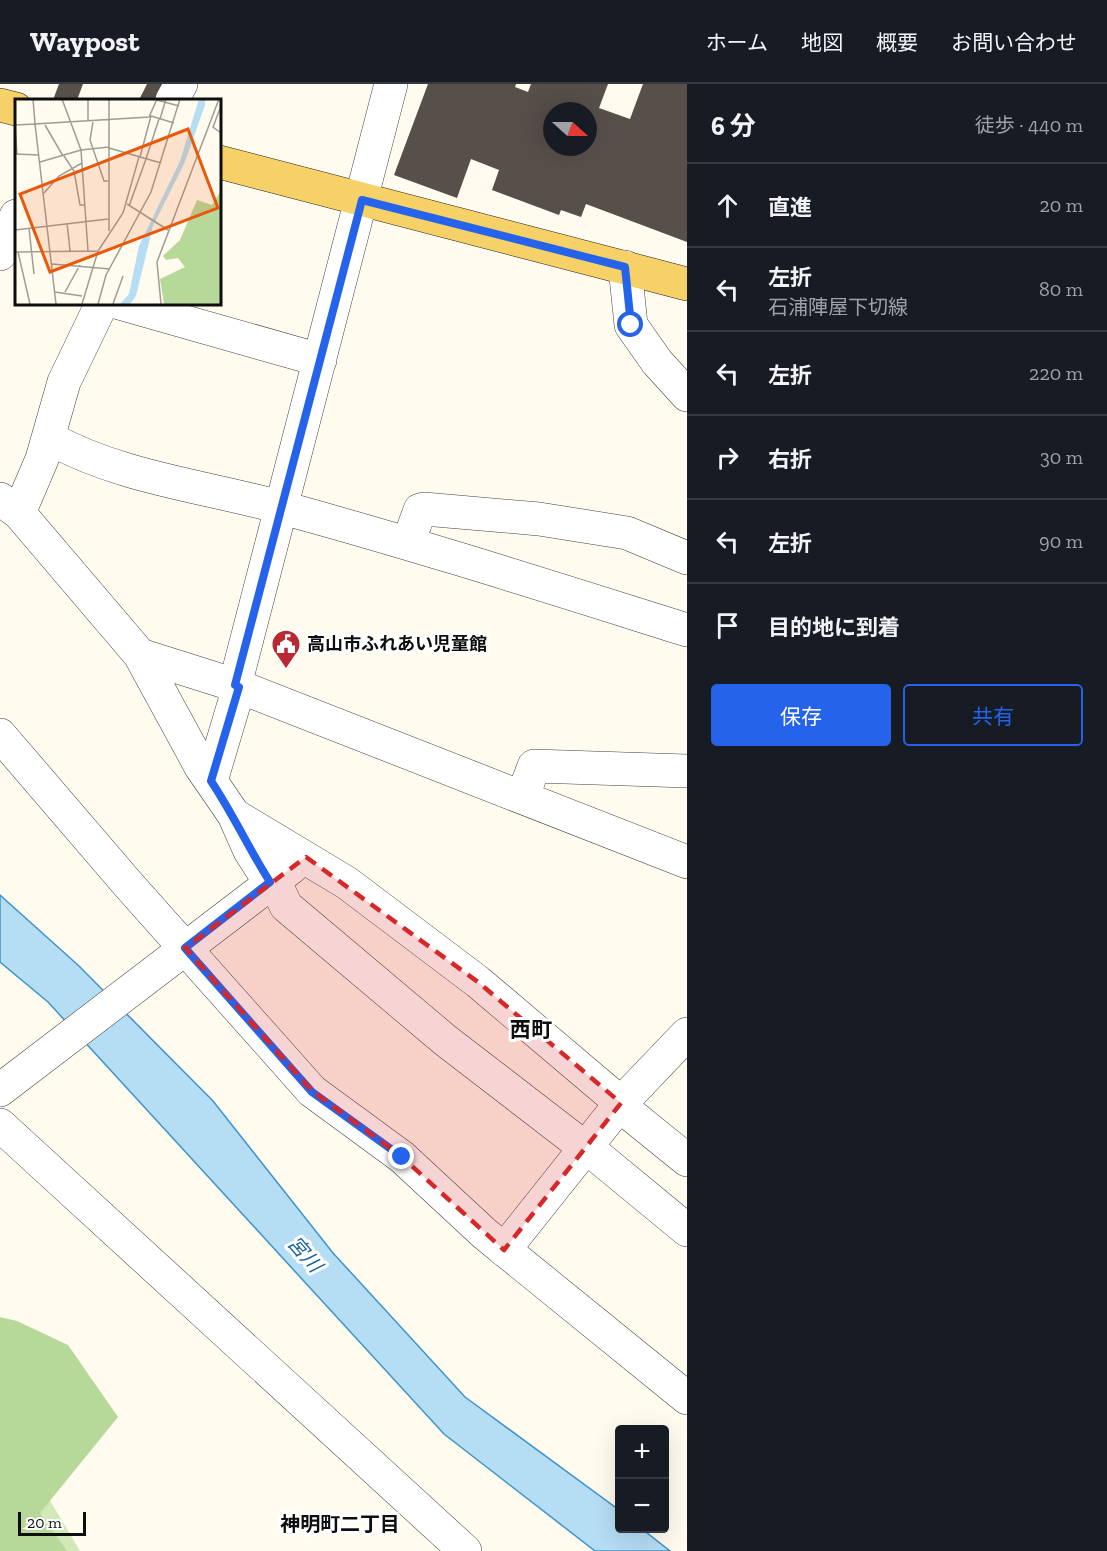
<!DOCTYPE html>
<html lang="ja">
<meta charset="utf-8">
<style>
body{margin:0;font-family:"Zilla Slab","Noto Sans JP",serif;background:#242831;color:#f1f3f6}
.controls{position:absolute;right:18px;bottom:18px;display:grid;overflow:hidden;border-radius:6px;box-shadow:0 6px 24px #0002}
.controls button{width:54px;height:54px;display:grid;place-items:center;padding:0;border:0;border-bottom:2px solid #363941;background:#171b24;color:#f1f3f6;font:30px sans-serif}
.compass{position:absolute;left:543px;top:18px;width:54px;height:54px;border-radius:50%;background:#171b24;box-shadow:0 6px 24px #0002;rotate:111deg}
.scale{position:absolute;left:18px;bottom:15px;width:68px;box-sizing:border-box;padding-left:6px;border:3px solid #0e0e0e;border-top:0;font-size:16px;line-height:21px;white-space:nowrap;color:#0e0e0e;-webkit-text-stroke:4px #fff;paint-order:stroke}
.stop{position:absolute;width:18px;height:18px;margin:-14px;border:4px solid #2563eb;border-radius:50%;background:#fff}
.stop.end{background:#2563eb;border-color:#fff;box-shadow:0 2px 6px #0008}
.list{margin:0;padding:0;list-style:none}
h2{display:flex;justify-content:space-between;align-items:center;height:78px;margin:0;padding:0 24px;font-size:26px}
h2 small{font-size:20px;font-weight:400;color:#9ea1a6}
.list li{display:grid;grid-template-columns:39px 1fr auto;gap:18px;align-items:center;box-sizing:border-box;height:84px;padding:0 24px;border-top:2px solid #363941}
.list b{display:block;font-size:22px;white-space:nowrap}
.list p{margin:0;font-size:20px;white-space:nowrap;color:#9ea1a6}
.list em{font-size:20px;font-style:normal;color:#9ea1a6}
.actions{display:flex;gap:12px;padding:18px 24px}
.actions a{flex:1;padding:14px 0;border:2px solid #2563eb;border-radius:6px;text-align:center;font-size:21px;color:#2563eb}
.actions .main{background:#2563eb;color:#fff}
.icon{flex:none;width:33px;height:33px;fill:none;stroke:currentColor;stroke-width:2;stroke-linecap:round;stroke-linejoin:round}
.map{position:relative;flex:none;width:687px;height:1467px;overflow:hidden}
header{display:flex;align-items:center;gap:36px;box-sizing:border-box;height:84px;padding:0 30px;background:#171b24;border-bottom:2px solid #363941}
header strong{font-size:28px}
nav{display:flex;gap:33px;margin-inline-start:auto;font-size:21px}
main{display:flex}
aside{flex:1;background:#171b24}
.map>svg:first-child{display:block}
.green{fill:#d2e8b9}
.forest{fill:#b6d899}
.water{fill:#b5ddf4;stroke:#3d94ca;stroke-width:1.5}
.building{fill:#564f4a;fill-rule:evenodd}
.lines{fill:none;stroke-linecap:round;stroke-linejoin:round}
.minor-casing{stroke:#414141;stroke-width:34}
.major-casing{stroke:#1f1f1f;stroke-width:34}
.minor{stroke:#fff;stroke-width:33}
.major{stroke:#f5d168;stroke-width:33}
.route{stroke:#2563eb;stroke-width:8}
.marked{fill:#d62828;fill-opacity:0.2;stroke:#d62828;stroke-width:4.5;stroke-dasharray:12 8;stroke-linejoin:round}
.labels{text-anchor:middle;stroke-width:6;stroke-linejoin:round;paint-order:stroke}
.poi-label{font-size:18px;font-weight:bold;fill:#0e0e0e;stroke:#fff;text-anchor:start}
.water-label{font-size:20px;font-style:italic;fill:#1a659c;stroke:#fff}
.neighbourhood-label{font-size:20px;font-weight:bold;fill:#0e0e0e;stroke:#fff}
.quarter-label{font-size:21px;font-weight:bold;fill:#0e0e0e;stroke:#fff}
.inset-road{fill:none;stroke:#9f9c95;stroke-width:1.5}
.view{fill:#e8590c;fill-opacity:0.15;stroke:#e8590c;stroke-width:3}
.inset-edge{fill:none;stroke:#0e0e0e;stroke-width:3}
</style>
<header>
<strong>Waypost</strong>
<nav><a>ホーム</a><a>地図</a><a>概要</a><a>お問い合わせ</a></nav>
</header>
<main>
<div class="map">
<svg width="687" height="1467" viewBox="0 0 687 1467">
<rect width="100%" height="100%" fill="#fffbef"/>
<!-- green -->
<path class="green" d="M29,1381L80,1467H0V1413Z"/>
<!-- forest -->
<path class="forest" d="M0,1233L17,1237L68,1261L118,1333L40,1429L67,1467H0Z"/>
<!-- water -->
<path class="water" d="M0,811L79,882L213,1017L333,1169L465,1313L619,1426L620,1444L642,1445L670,1467H595L444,1350L48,918L0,878Z"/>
<!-- building -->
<path class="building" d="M59,0H83L77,16H53Z
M147,0H166L158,16H139Z
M428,0H516L515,3L528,8L531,0H608L599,24L630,35L643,0H687V158L586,120L581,133L561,126L559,131L492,106L499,86L471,75L457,114L394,91ZM552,27H588V63H552Z"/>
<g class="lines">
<!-- minor casing -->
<g class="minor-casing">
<path id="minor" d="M172,16L181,0
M0,170L16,132
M625,183L631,241L657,278L687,311
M119,219L320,276
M49,354C121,394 204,402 283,424C419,461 553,504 687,546
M0,415L19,429L140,571L201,683L234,731L347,799L478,898L621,1019
M19,429L42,375L64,298L102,219
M408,459L420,426L424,425L539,435L627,449L687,474
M140,571L235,601L687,778
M235,601L391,0
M0,651L127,799L312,1007L402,1073L485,1150L687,1314
M211,697L239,603
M523,712L534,682L687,687
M234,731L250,767L270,798
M274,796L286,822L445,956L584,1063
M0,1006L292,783
M619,1021L687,1076
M0,1041L465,1467
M585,1062L687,1146
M504,1166L621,1019L687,950"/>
</g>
<!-- major casing -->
<g class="major-casing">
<path id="major" d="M0,21L16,25
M219,78L687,200"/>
</g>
<!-- minor -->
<use href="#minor" class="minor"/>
<!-- major -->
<use href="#major" class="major"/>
</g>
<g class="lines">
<!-- route -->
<path class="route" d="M402,1073L312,1008L185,864L270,798C249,765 233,730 211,697L239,603L235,601L362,116L625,183L631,241"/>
</g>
<!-- marked area -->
<path class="marked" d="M306,773L478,898L621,1019L504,1166L402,1073L312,1007L185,864Z"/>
<!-- icons -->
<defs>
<g id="civic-pin" transform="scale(1.5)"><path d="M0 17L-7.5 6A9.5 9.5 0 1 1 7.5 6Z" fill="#ba2932" stroke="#fff"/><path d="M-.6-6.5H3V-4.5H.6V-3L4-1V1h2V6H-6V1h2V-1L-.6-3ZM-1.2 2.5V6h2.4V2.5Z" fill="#fff"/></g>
</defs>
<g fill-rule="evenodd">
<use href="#civic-pin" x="286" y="560"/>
</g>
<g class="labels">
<!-- poi labels -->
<g class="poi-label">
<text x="307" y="566">高山市ふれあい児童館</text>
</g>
<!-- water labels -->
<g class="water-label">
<text transform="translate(305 1170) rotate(49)" y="7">宮川</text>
</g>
<!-- neighbourhood labels -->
<g class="neighbourhood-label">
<text x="340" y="1447">神明町二丁目</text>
</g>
<!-- quarter labels -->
<g class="quarter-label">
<text x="531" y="953">西町</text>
</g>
</g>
<!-- overview -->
<g transform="translate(15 15)">
<rect width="206" height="206" fill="#fffbef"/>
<path d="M205,93V205H149L145,180L170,168L163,159L151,161L148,157L165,141L182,101L197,106Z" fill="#b6d899"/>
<path d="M184,0H190V6L170,63L138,127L121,197L115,205H105L114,195L124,147L165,62Z" fill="#b5ddf4"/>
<path class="inset-road" d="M47,0L66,51L73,152M94,0V132M142,1L164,7M206,7L198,28L206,34M145,20L151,0M73,21V0M78,23L75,41L89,82H93M0,26L2,55M0,26L20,25L18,0M30,26L48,57M94,49L146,64M0,55L24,56M49,57L59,72L65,106H70M125,58L136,17L159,24M131,60L144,20M25,63L66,51L94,48M29,94L44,77L67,64M112,105L153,131M114,107L131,60M52,124L55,152M14,129L19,175M0,131L93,120M0,153L83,152M3,153L15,205M37,165L95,170M40,193L67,197M50,193L65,166M41,205L20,25L134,18L142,0M67,205L83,152L108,114L124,58M83,205L91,176L136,93L165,0M98,205L108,177M146,205L142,163L204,0"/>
<path class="view" d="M173,30L203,109L35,173L5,95Z"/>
<rect width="206" height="206" class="inset-edge"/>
</g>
</svg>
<div class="controls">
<button>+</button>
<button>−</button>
</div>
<svg class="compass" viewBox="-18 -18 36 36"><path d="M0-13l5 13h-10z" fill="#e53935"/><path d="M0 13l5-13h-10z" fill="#9ea1a6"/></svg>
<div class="scale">20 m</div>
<div class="stop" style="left:631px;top:241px"></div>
<div class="stop end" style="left:402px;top:1073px"></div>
</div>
<aside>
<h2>6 分<small>徒歩 · 440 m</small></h2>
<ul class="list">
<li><svg class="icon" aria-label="ahead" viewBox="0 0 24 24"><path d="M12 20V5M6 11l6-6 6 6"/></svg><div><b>直進</b></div><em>20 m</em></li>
<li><svg class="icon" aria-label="left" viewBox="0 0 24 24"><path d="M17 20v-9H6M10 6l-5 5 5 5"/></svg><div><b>左折</b><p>石浦陣屋下切線</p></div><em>80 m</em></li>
<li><svg class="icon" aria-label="left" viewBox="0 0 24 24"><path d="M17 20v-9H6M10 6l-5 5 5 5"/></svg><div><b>左折</b></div><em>220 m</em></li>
<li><svg class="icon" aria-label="right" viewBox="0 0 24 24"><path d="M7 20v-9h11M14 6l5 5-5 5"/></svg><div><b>右折</b></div><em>30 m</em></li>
<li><svg class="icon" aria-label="left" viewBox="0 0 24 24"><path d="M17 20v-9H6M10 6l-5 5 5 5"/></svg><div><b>左折</b></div><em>90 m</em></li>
<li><svg class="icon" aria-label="arrive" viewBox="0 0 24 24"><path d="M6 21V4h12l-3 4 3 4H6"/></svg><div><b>目的地に到着</b></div></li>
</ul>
<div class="actions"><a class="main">保存</a><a>共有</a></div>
</aside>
</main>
